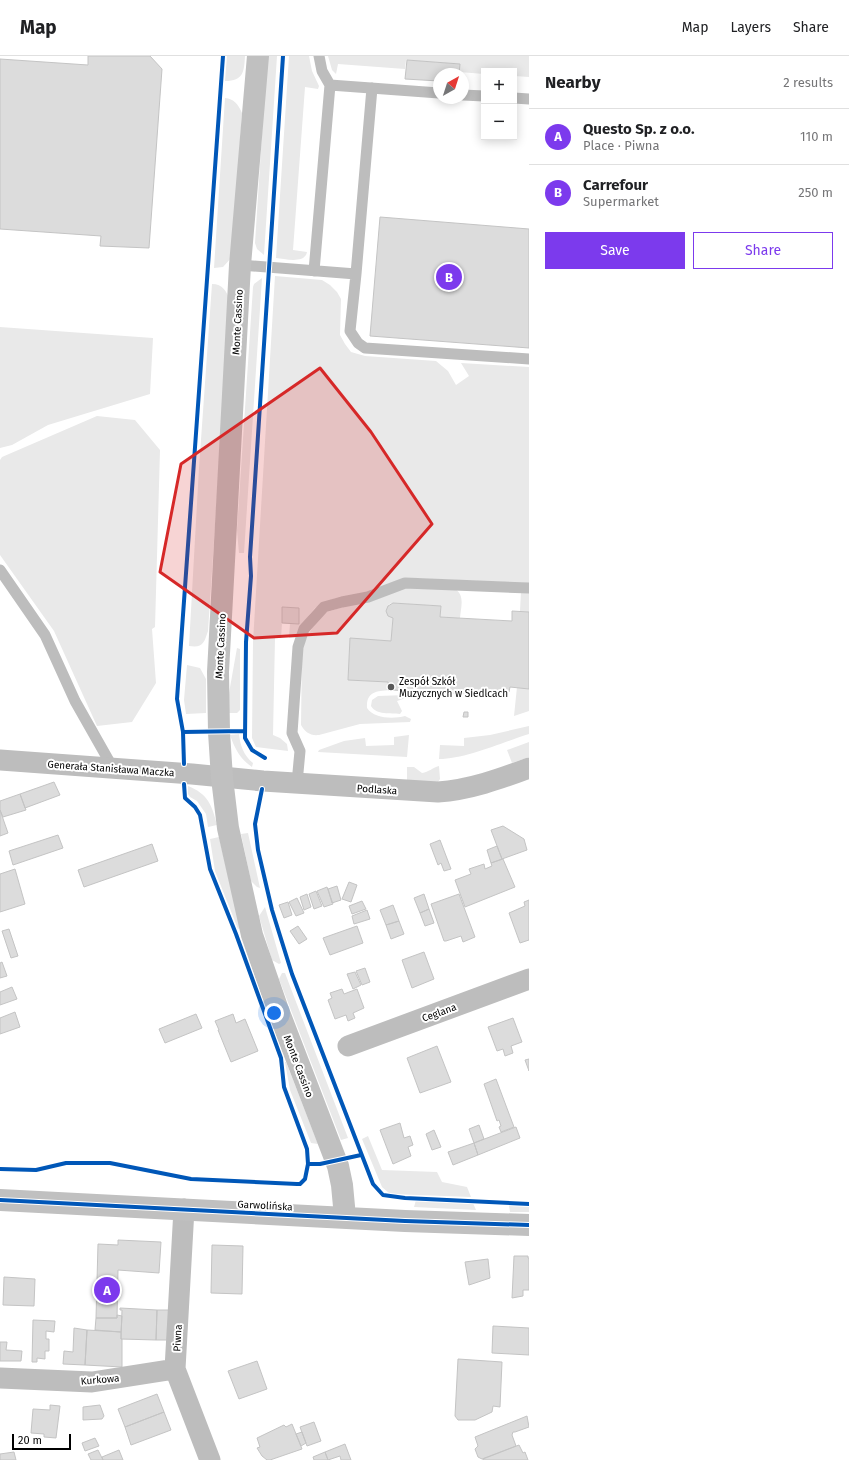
<!DOCTYPE html>
<meta charset="utf-8">
<style>
body{margin:0;font-family:"Fira Sans",sans-serif;background:#f2f2f2;color:#202124}
.controls{position:absolute;right:12px;top:12px;display:grid;overflow:hidden;border-radius:0px;box-shadow:0 2px 10px #0003}
.controls button{width:36px;height:36px;display:grid;place-items:center;padding:0;border:0;border-bottom:1px solid #e0e0e0;background:#fff;color:#202124;font:20px sans-serif}
.compass{position:absolute;left:433px;top:12px;width:36px;height:36px;border-radius:50%;background:#fff;box-shadow:0 2px 10px #0003;rotate:39deg}
.scale{position:absolute;left:12px;bottom:10px;width:59px;box-sizing:border-box;padding-left:4px;border:2px solid #000;border-top:0;font-size:11px;line-height:14px;white-space:nowrap;color:#000;-webkit-text-stroke:3px #fff;paint-order:stroke}
.you{position:absolute;left:274px;top:957px;width:14px;height:14px;margin:-10px;border:3px solid #fff;border-radius:50%;background:#1a73e8;box-shadow:0 0 0 6px #1a73e833}
.badge{display:grid;place-items:center;width:26px;height:26px;border-radius:50%;background:#7c3aed;color:#fff;font-size:13px;font-weight:700}
.pin{position:absolute;translate:-50% -50%;border:2px solid #fff;box-shadow:0 1px 4px #0006}
.list{margin:0;padding:0;list-style:none}
h2{display:flex;justify-content:space-between;align-items:center;height:52px;margin:0;padding:0 16px;font-size:17px}
h2 small{font-size:13px;font-weight:400;color:#757577}
.list li{display:grid;grid-template-columns:26px 1fr auto;gap:12px;align-items:center;box-sizing:border-box;height:56px;padding:0 16px;border-top:1px solid #e0e0e0}
.list b{display:block;font-size:15px;white-space:nowrap}
.list p{margin:0;font-size:13px;white-space:nowrap;color:#757577}
.list em{font-size:13px;font-style:normal;color:#757577}
.actions{display:flex;gap:8px;padding:12px 16px}
.actions a{flex:1;padding:9px 0;border:1px solid #7c3aed;border-radius:0px;text-align:center;font-size:14px;color:#7c3aed}
.actions .main{background:#7c3aed;color:#fff}
.map{position:relative;flex:none;width:529px;height:1404px;overflow:hidden}
header{display:flex;align-items:center;gap:24px;box-sizing:border-box;height:56px;padding:0 20px;background:#fff;border-bottom:1px solid #e0e0e0}
header strong{font-size:19px}
nav{display:flex;gap:22px;margin-inline-start:auto;font-size:14px}
main{display:flex}
aside{flex:1;background:#fff}
.map>svg:first-child{display:block}
.green{fill:#e9e9e9}
.building{fill:#dcdcdc;stroke:#c4c4c4}
.lines{fill:none;stroke-linecap:round;stroke-linejoin:round}
.lane{stroke:#bdbdbd;stroke-width:11}
.street{stroke:#bdbdbd;stroke-width:21}
.secondary{stroke:#c0c0c0;stroke-width:22}
.cycleway-casing{stroke:#fff;stroke-width:6}
.cycleway{stroke:#0057b8;stroke-width:4}
.marked{fill:#d62828;fill-opacity:0.2;stroke:#d62828;stroke-width:3;stroke-linejoin:round}
.poi-dot{fill:#595959;stroke:#fff;stroke-width:1.5}
.labels{text-anchor:middle;stroke-width:4;stroke-linejoin:round;paint-order:stroke}
.street-label{font-size:10px;fill:#000;stroke:#fff}
.poi-label{font-size:10px;fill:#000;stroke:#fff;text-anchor:start}
</style>
<header>
<strong>Map</strong>
<nav><a>Map</a><a>Layers</a><a>Share</a></nav>
</header>
<main>
<div class="map">
<svg width="529" height="1404" viewBox="0 0 529 1404">
<rect width="100%" height="100%" fill="#fff"/>
<!-- green -->
<path class="green" d="M227,0H245C244,15 244,25 225,25Z
M267,0H277L264,199L257,193L255,187Z
M289,0H309L312,15L319,30L318,33L305,31L293,194L307,196C305,208 285,203 276,202Z
M328,0H529V21L514,20V15H484V18L459,16V8L406,4L405,13L338,8L336,18L332,14Z
M225,42C234,43 238,48 242,57L232,201L223,211L214,212Z
M275,220L322,224L330,229L337,236L341,243L340,279L345,288L351,296L365,300L436,305L448,315L456,329L469,320L461,307L529,311V527L409,522L365,537L333,543L324,547L315,552L306,563L296,582H289L290,567L299,568V552L283,551L281,582H275L273,679L280,682L287,688L288,695L256,691L252,682L253,586Z
M262,222L244,497H239L237,474L253,231L254,228Z
M212,228C223,228 226,235 230,244L208,575C204,587 203,592 189,590L199,412Z
M0,271L153,282L150,338L48,369L12,389L0,392Z
M97,360L135,364L160,394L155,571L152,573L156,627L132,666L97,670L54,575L0,499V404L2,401Z
M407,531L455,533C465,539 461,551 460,562L440,561L441,550L393,547L389,548L386,555L388,560L393,562L391,585L350,583L348,624L388,626L389,632L392,634C379,635 366,634 367,652C374,663 394,663 405,660L411,663L410,666L360,668L319,679C310,680 305,676 301,669L302,593C307,579 315,567 324,557Z
M521,535L529,536V556L520,555Z
M237,592L240,593V654L237,657H229V637Z
M187,609L200,612L206,623V657L186,658L184,644Z
M517,631L529,633V655L514,660Z
M407,639L406,642L397,645L402,655L400,658C391,657 376,659 371,650L372,644L378,640Z
M529,670V678C503,686 465,703 439,703L440,689L464,690V682L490,679Z
M239,678C240,689 244,700 253,707L252,711C240,703 235,693 230,679Z
M409,679L407,701L318,696L319,694L344,685L365,682L366,690L394,689V681Z
M529,686V701L512,707L507,694Z
M439,710L440,723L438,726L407,725V711H414L422,717C429,716 432,712 439,710Z
M188,730C208,738 212,749 217,769L208,771L206,758L197,745L190,741L188,738Z
M248,777L260,832L257,831L251,825L241,778Z
M219,781L240,872L238,873L215,815L210,783Z
M265,851L281,907L279,908L272,904L259,860Z
M282,917H285L348,1082L341,1084L279,923Z
M285,1006H286L318,1088L311,1087L290,1034Z
M368,1080L382,1114L437,1116L442,1126L467,1131L471,1141L390,1138L382,1131L362,1083Z
M416,1144L473,1147L476,1154L414,1151Z
M509,1150H529V1156H510Z"/>
<!-- building -->
<path class="building" d="M88,0H150L162,13L149,192L100,190L101,180L0,173V3L88,9Z
M407,4L460,8L459,18H439V25L405,23Z
M380,161L529,173V292L370,280Z
M393,547L441,550L440,561L512,565V555L529,556V633L510,631L509,636L505,640L392,634L389,632L388,626L348,624L350,582L391,585L393,562L388,560L386,555L388,550Z
M282,551L299,552V568L282,567Z
M464,656H468V661H463Z
M54,726L60,739L25,752L20,738Z
M20,738L26,754L3,761L0,754V745Z
M0,754L8,777L0,780Z
M503,770L524,783L527,794L502,803L491,774Z
M58,779L63,792L13,809L9,795Z
M440,784L451,813L444,815L441,807L438,809L430,788Z
M152,788L158,805L84,831L78,814Z
M497,790L502,803L491,807L487,794Z
M503,803L515,831L465,851L455,824L471,818L469,813L484,808L485,813L492,810L491,807Z
M15,813L25,848L0,856V818Z
M349,826L357,829L351,846L342,843Z
M337,830L341,844L332,847L328,833Z
M327,831L333,848L324,851L317,835Z
M316,835L322,850L314,853L309,838Z
M307,838L311,851L304,854L300,841Z
M424,838L429,853L420,857L414,842Z
M459,838L475,881L463,886L461,880L446,885H444L431,848Z
M297,842L304,857L296,860L289,846Z
M529,844V884L520,887L509,857L525,850L524,846Z
M362,845L366,853L352,858L349,850Z
M288,846L292,859L284,862L279,849Z
M393,849L399,865L386,869L380,854Z
M429,853L434,867L425,870L420,857Z
M367,854L370,863L354,868L352,860Z
M399,865L404,878L391,883L386,869Z
M298,870L307,883L299,888L290,875Z
M357,870L363,887L330,899L323,882Z
M9,873L18,900L11,902L2,875Z
M424,896L434,923L412,932L402,904Z
M2,906L7,920L0,922V907Z
M365,912L370,926L362,929L356,915Z
M355,916L361,929L353,933L347,918Z
M12,931L17,943L0,949V936Z
M342,933L344,938L357,933L364,952L353,957L355,962L348,965L346,959L335,963L328,944L332,942L330,937Z
M15,956L20,971L0,978V962Z
M196,958L202,972L165,987L159,973Z
M233,958L236,967L245,963L258,995L231,1006L218,974H219L215,965Z
M513,962L522,986L511,990L513,997L505,1000L503,993L497,995L488,971Z
M437,990L451,1026L420,1037L407,1002Z
M529,1003V1015L525,1004Z
M496,1023L514,1071L501,1076L499,1071L501,1070L499,1064L497,1065L484,1028Z
M400,1067L404,1082L410,1080L413,1089L408,1091L411,1100L393,1108L380,1074Z
M479,1069L484,1083L474,1087L469,1073Z
M516,1071L520,1082L478,1099L474,1087Z
M434,1074L441,1091L432,1094L426,1078Z
M474,1087L478,1099L453,1109L448,1096Z
M118,1184L161,1186L159,1217L118,1214L117,1262H96L98,1188L118,1189Z
M212,1189L243,1190L242,1238L211,1237Z
M514,1200H528V1202H529V1234H523V1240L512,1242Z
M488,1203L490,1222L469,1229L465,1206Z
M4,1221L35,1223L34,1250L3,1249Z
M120,1252L157,1254L156,1284L121,1283L122,1254H120Z
M157,1254H173L172,1284H156Z
M117,1259L122,1260L121,1276L95,1274L96,1262H117Z
M33,1264L55,1265L54,1276L46,1275V1283H49V1295H45V1303L37,1302V1306H32Z
M493,1270L529,1272V1299L492,1297Z
M74,1272L87,1274L85,1309L63,1308L64,1295L73,1296Z
M87,1274L121,1276V1283H122V1311L85,1309Z
M0,1286H7L6,1294L22,1295L21,1305H0Z
M458,1303L502,1306L500,1351L493,1350L492,1356L475,1364H458L455,1360Z
M257,1305L267,1333L239,1343L228,1315Z
M157,1338L164,1356L125,1371L118,1353Z
M50,1349L60,1350L56,1382L44,1381V1378L31,1377L33,1353L50,1354Z
M100,1349L104,1360L102,1363L83,1364V1351Z
M164,1356L171,1374L131,1389L125,1371Z
M527,1360L529,1371L515,1376H513L512,1379L516,1390L482,1403L478,1401L475,1393L478,1390L475,1381Z
M314,1366L321,1385L307,1390L300,1371Z
M292,1368L302,1393L270,1404H267L262,1400L257,1392L260,1391L257,1382L284,1369L286,1371Z
M302,1376L306,1387L301,1390L296,1378Z
M95,1382L99,1390L85,1395L82,1387Z
M345,1388L351,1404H341L340,1400L328,1404L325,1396Z
M519,1389L523,1397L525,1396L528,1404H483V1403Z
M98,1394L103,1404H91L88,1398Z
M119,1394L123,1404H103L102,1401Z
M14,1396L16,1404H0V1398Z
M325,1396L328,1404H314L313,1401Z"/>
<g class="lines">
<!-- lane -->
<path class="lane" d="M330,29L439,37
M463,39L484,40
M514,42L529,43
M240,209L356,218L350,275L358,287L365,292L529,303
M314,215L330,29L322,15L319,0
M356,218L372,32
M0,514L45,579L75,645L113,712
M297,727L300,695L292,677L298,591L304,573L324,551L342,546L368,541L405,527L529,532"/>
<!-- street -->
<path class="street" d="M0,704L192,718L263,725L438,736C469,734 500,723 529,712
M348,990L529,923
M184,1153L175,1313L210,1404
M0,1322L92,1326L175,1313"/>
<!-- secondary -->
<path class="secondary" d="M258,0L240,209L218,616L219,676L222,722L228,772L252,879L278,954L338,1110L342,1129L345,1161
M0,1144L405,1165L529,1169"/>
<!-- cycleway casing -->
<g class="cycleway-casing">
<path id="cycleway" d="M183,676L244,675
M265,702L252,694L245,682L246,586L251,520L250,501L283,0
M184,708L183,676L177,643L223,0
M262,733L255,768L258,794L272,854L292,918L373,1128L383,1139L405,1142L529,1148
M308,1108H320L361,1099
M0,1113L36,1114L66,1107H110L191,1123L297,1128H300L305,1123L308,1108L307,1093L284,1031L281,1002L236,878L210,813L200,759L195,751L185,742L184,728
M0,1144L405,1165L529,1169"/>
</g>
<!-- cycleway -->
<use href="#cycleway" class="cycleway"/>
</g>
<!-- marked area -->
<path class="marked" d="M320,312L371,376L432,468L337,577L254,582L160,516L181,408Z"/>
<!-- markers -->
<circle class="poi-dot" cx="391" cy="631" r="4"/>
<g class="labels">
<!-- street labels -->
<g class="street-label">
<text transform="translate(237 266) rotate(-87)" y="4">Monte Cassino</text>
<text transform="translate(220 590) rotate(-87)" y="4">Monte Cassino</text>
<text transform="translate(111 712) rotate(4)" y="4">Generała Stanisława Maczka</text>
<text transform="translate(377 733) rotate(4)" y="4">Podlaska</text>
<text transform="translate(439 956) rotate(-20)" y="4">Ceglana</text>
<text transform="translate(299 1010) rotate(69)" y="4">Monte Cassino</text>
<text transform="translate(265 1149) rotate(3)" y="4">Garwolińska</text>
<text transform="translate(177 1282) rotate(-87)" y="4">Piwna</text>
<text transform="translate(100 1323) rotate(-5)" y="4">Kurkowa</text>
</g>
<!-- poi labels -->
<g class="poi-label">
<text x="399" y="629">Zespół Szkół<tspan x="399" dy="12">Muzycznych w Siedlcach</tspan></text>
</g>
</g>
</svg>
<div class="controls">
<button>+</button>
<button>−</button>
</div>
<svg class="compass" viewBox="-18 -18 36 36"><path d="M0-13l5 13h-10z" fill="#e53935"/><path d="M0 13l5-13h-10z" fill="#757577"/></svg>
<div class="scale">20 m</div>
<div class="you"></div>
<div class="pin badge" style="left:107px;top:1234px">A</div>
<div class="pin badge" style="left:449px;top:221px">B</div>
</div>
<aside>
<h2>Nearby<small>2 results</small></h2>
<ul class="list">
<li><span class="badge">A</span><div><b>Questo Sp. z o.o.</b><p>Place · Piwna</p></div><em>110 m</em></li>
<li><span class="badge">B</span><div><b>Carrefour</b><p>Supermarket</p></div><em>250 m</em></li>
</ul>
<div class="actions"><a class="main">Save</a><a>Share</a></div>
</aside>
</main>
